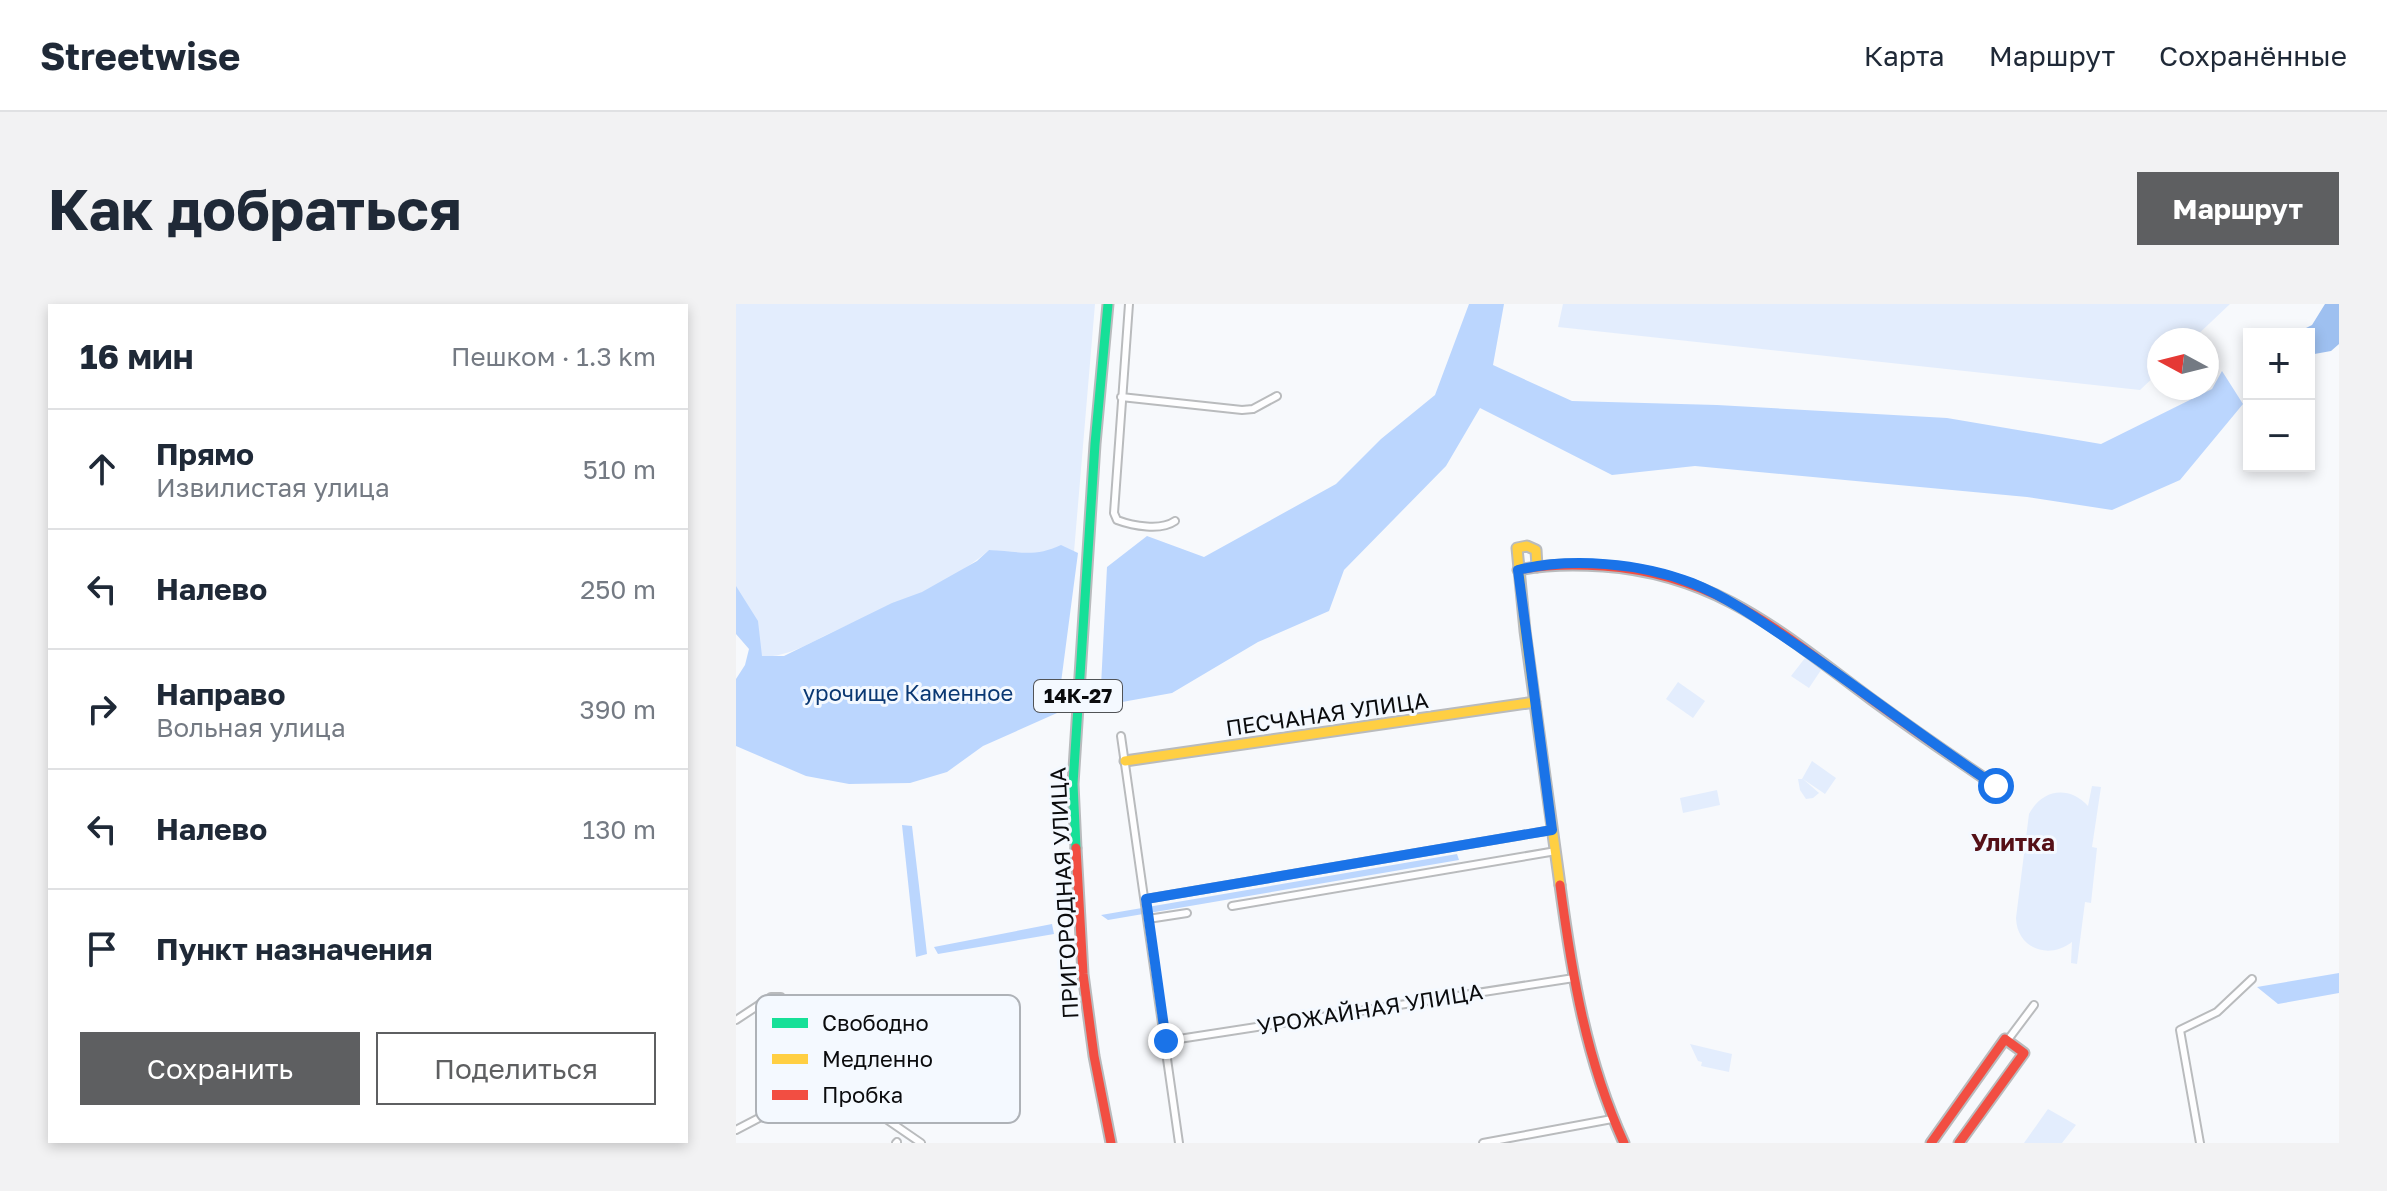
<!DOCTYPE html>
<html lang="ru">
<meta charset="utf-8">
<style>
body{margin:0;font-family:"Golos Text",sans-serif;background:#f2f2f3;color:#1f2937}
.controls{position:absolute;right:24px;top:24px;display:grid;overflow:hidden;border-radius:0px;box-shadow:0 4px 12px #0003}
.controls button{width:72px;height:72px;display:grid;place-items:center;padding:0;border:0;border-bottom:2px solid #e0e1e3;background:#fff;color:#1f2937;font:40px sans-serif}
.compass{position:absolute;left:1411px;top:24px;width:72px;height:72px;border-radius:50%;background:#fff;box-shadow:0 4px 12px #0003;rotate:277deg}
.stop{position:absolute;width:24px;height:24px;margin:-18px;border:6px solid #1a73e8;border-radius:50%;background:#fff}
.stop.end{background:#1a73e8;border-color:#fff;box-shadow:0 2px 8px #0008}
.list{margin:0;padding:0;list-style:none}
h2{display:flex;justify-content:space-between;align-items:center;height:104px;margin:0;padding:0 32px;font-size:34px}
h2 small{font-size:26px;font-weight:400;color:#747a83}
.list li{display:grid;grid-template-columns:52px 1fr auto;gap:24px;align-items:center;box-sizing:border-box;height:120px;padding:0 32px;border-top:2px solid #e0e1e3}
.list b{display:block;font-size:30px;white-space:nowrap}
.list p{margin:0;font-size:26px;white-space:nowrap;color:#747a83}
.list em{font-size:26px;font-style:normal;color:#747a83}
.actions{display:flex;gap:16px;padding:24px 32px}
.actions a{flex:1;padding:18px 0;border:2px solid #5e5f61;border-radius:0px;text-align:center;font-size:28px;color:#5e5f61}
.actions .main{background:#5e5f61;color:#fff}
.icon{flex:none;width:44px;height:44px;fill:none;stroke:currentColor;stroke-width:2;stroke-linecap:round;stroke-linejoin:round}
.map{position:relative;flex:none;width:1603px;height:839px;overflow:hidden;border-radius:0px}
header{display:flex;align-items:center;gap:48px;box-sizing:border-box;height:112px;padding:0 40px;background:#fff;border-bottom:2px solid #e0e1e3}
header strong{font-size:38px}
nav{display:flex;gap:44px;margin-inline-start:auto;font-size:28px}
.intro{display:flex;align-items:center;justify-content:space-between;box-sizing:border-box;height:192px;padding:0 48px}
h1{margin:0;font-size:56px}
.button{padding:20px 36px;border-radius:0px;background:#5e5f61;color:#fff;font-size:28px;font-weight:700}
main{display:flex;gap:48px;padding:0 48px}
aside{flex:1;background:#fff;border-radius:0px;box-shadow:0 4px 12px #0003}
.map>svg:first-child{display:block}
.green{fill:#e3edfd}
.forest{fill:#bbd6fe}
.water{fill:#9ec0f0}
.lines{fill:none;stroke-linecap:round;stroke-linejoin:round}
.street-casing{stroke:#b9bbbd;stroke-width:10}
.fast-casing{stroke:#b9bbbd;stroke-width:13}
.slow-casing{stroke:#b9bbbd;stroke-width:13}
.jam-casing{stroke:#b9bbbd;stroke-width:13}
.street{stroke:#fefeff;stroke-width:6}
.fast{stroke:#16e098;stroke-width:9}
.slow{stroke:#ffcf43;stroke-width:9}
.jam{stroke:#f24e42;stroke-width:9}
.route{stroke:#1a73e8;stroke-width:10}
.labels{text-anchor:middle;stroke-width:6;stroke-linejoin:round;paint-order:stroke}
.shield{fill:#f4f9ff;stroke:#515356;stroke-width:2}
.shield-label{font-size:20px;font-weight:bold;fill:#0b0c0e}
.park-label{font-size:22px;fill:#0a3873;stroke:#f4f9ff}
.street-label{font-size:22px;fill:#0b0c0e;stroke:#f4f9ff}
.neighbourhood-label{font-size:24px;font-weight:bold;fill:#551017;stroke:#f4f9ff}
.key{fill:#f4f9ff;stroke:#aeb2b7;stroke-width:2}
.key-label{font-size:22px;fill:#0b0c0e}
</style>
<header>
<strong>Streetwise</strong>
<nav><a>Карта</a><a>Маршрут</a><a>Сохранённые</a></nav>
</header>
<div class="intro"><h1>Как добраться</h1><a class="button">Маршрут</a></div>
<main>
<aside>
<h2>16 мин<small>Пешком · 1.3 km</small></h2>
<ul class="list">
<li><svg class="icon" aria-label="ahead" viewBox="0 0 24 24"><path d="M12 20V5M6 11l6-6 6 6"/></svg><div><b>Прямо</b><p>Извилистая улица</p></div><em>510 m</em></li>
<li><svg class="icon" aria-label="left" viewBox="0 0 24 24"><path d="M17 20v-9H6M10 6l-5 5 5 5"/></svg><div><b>Налево</b></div><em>250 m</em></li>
<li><svg class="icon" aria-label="right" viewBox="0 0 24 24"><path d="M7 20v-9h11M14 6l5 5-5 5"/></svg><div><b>Направо</b><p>Вольная улица</p></div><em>390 m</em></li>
<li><svg class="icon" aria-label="left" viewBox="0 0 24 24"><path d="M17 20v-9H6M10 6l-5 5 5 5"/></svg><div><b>Налево</b></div><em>130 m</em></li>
<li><svg class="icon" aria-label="arrive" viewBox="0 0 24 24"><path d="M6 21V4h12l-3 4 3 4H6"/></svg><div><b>Пункт назначения</b></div></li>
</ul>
<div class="actions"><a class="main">Сохранить</a><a>Поделиться</a></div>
</aside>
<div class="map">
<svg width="1603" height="839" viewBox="0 0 1603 839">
<rect width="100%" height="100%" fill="#f7f9fc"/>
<!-- green -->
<path class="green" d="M0,0H359L338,248L296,252L253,246C209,284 153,302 101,326C74,338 56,352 26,353L0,288Z
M827,0H1494L1456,36H1423V68L1404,86L822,23Z
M1069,354L1083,361L1085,366L1073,384L1055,372Z
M942,378L969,397L957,414L930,395Z
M1076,457L1100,474L1089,490L1067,475L1083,489L1077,494L1070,495L1064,486L1062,475H1066Z
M1356,482L1365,483L1356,543L1361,544L1355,599L1349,598L1341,660L1335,659L1336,638C1313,656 1281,645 1280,614L1293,510C1306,485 1333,481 1352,502Z
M981,486L984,501L947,509L944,494Z
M954,740L996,750L993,768L965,762L966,758L962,757Z
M1312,805L1340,821L1326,839H1288Z"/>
<!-- forest -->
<path class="forest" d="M733,0H768L757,61L836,97L981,101L1211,114L1365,140L1476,85L1486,67L1507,100L1444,176L1376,206L1291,193L959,162L876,171L744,104L710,162L608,266L593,307L522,338L436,389L364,402L371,263L411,232L468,253L600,180L645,135L699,91Z
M325,241L342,249L321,409L247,442L211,468L174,479L113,480L70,472L0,442V375L9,361L13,345L0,330V282L22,317L26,352H48L156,299L186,288L241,257L253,246C281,247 298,254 325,241Z
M166,521L176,522L191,650L180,653Z
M721,550L723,556L372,616L365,611Z
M316,620L318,630L202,650L198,643Z
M1603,669V689L1542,700L1521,683Z"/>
<!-- water -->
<path class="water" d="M1589,0H1603V40L1595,47L1573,51V30H1558L1576,21Z"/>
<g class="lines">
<!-- street casing -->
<g class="street-casing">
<path id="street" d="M393,0L378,209L381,216C397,222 425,227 439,217
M385,93L506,106L517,105L541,92
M385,432L443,839
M410,595L816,526
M496,602L820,547
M412,615L451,609
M0,716L35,693H45L100,766
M430,737L838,674
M1271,737L1298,701
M0,826L44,803L100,766L134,804L185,839
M160,839L161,838
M747,839L876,815
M1464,839L1444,726L1481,708L1516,675"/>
</g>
<!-- fast casing -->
<g class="fast-casing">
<path id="fast" d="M340,544L337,480L359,140L372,0"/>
</g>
<!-- slow casing -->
<g class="slow-casing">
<path id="slow" d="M801,263L800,246L791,242L781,244L789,327L824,581
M389,457L799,398"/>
</g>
<!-- jam casing -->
<g class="jam-casing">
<path id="jam" d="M782,266C810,260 838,260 867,262C982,270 1047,330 1135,395C1176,425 1218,454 1260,482
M340,544L347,670L358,752L375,839
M824,581C836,671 850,756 888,839
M1195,839L1269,735L1288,749L1223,839"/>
</g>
<!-- street -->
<use href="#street" class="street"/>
<!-- fast -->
<use href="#fast" class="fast"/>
<!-- slow -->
<use href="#slow" class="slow"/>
<!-- jam -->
<use href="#jam" class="jam"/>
</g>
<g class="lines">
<!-- route -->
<path class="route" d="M430,737L410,595L816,526L782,266C835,253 905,259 956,279C996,295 1030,321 1066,345C1131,390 1194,438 1260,482"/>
</g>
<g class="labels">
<!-- shield labels -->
<rect class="shield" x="298" y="376" width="88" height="32" rx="6"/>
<g class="shield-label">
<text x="342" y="399">14К-27</text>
</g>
<!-- park labels -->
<g class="park-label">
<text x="172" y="397">урочище Каменное</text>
</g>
<!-- street labels -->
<g class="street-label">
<text transform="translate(591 410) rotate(-8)" y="8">ПЕСЧАНАЯ УЛИЦА</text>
<text transform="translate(328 589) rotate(-93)" y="8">ПРИГОРОДНАЯ УЛИЦА</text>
<text transform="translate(634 705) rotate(-9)" y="8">УРОЖАЙНАЯ УЛИЦА</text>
</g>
<!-- neighbourhood labels -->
<g class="neighbourhood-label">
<text x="1277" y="547">Улитка</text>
</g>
</g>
<!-- legend -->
<rect x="20" y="691" width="264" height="128" rx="12" class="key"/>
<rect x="36" y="714" width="36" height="10" fill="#16e098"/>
<rect x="36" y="750" width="36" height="10" fill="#ffcf43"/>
<rect x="36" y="786" width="36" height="10" fill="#f24e42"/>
<g class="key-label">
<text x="86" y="727">Свободно</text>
<text x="86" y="763">Медленно</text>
<text x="86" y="799">Пробка</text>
</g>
</svg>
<div class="controls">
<button>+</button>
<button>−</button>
</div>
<svg class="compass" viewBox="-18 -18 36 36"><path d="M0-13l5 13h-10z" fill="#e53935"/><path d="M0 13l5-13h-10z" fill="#747a83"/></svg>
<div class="stop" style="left:1260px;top:482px"></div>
<div class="stop end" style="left:430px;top:737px"></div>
</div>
</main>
